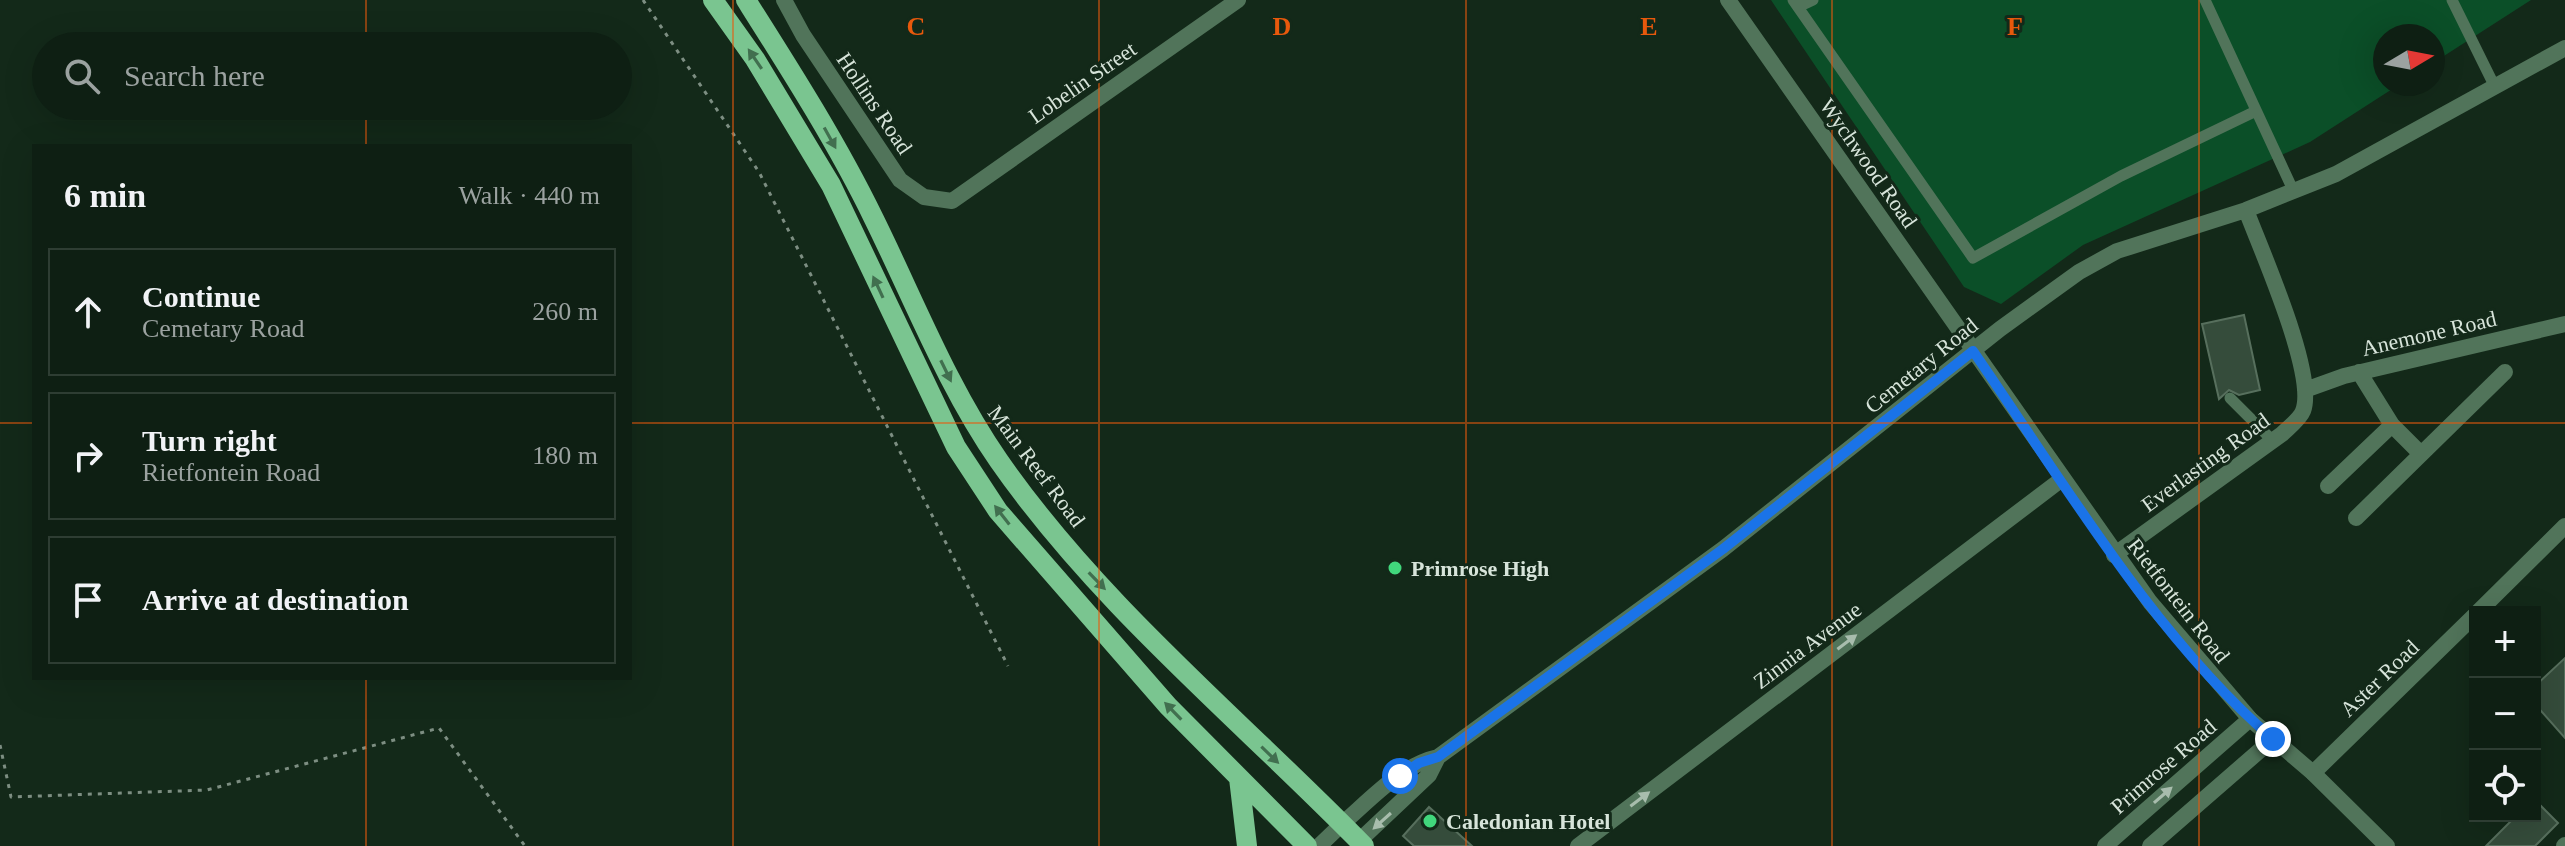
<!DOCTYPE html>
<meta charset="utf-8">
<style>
body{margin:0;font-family:"Times New Roman",serif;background:#1c2c21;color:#f1f3f6}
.controls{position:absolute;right:24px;bottom:24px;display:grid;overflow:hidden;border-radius:0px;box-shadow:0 8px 32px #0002}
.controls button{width:72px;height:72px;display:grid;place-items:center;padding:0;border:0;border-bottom:2px solid #2e3d33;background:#0e1f13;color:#f1f3f6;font:40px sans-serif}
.compass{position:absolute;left:2373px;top:24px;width:72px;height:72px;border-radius:50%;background:#0e1f13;box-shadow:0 8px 32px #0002;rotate:80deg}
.stop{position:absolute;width:24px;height:24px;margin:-18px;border:6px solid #1a73e8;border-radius:50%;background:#fff}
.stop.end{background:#1a73e8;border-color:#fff;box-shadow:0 2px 8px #0008}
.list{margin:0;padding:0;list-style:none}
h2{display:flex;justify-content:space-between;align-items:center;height:104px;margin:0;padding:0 32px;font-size:34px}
h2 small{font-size:26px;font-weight:400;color:#9ba2a0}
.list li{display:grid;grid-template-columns:52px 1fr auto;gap:24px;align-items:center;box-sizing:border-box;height:128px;margin:0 16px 16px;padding:0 16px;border:2px solid #2e3d33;border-radius:0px}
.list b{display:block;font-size:30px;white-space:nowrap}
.list p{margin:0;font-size:26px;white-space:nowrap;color:#9ba2a0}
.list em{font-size:26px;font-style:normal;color:#9ba2a0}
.icon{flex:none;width:44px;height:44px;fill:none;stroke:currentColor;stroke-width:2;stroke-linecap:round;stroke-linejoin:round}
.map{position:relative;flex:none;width:2565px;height:846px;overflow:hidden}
.search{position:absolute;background:#0e1f13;box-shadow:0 8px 32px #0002;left:32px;top:32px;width:600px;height:88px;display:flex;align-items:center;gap:20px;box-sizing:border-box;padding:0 28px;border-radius:44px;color:#9ba2a0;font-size:30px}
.panel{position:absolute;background:#0e1f13;box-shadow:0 8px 32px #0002;left:32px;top:144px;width:600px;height:536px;border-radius:0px}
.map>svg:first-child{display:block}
.green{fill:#0b4f28}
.building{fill:#354c3b;stroke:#576f5d;stroke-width:2}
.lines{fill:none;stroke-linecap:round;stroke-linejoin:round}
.path{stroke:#7d8e82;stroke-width:3;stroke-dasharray:4 6;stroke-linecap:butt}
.service{stroke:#51745a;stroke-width:11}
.minor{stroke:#51745a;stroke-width:16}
.tertiary{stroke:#51745a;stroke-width:16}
.primary{stroke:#7ac590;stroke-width:20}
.oneway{fill:#416f4f}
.oneway2{fill:#a8bdad}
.route{stroke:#1a73e8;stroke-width:10}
.grid{fill:none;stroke:#e8590c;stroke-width:2;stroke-opacity:0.55}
.poi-dot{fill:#41d77c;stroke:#132919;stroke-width:3}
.labels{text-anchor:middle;stroke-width:6;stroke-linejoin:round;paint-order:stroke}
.street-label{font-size:22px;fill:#d7e4da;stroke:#132919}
.poi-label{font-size:22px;font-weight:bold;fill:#d7e4da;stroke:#132919;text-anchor:start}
.grid-label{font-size:26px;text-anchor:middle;font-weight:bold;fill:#e8590c;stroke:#132919;stroke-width:6;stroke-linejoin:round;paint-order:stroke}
</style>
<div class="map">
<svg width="2565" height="846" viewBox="0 0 2565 846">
<rect width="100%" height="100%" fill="#132919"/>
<!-- green -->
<path class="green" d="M1771,0H2531L2433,63V36H2385V84H2400L2310,142L2083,245L2001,304L1964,287Z"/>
<!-- building -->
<path class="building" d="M2244,315L2260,390L2239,395L2229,390L2219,399L2202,324Z
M2565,658V738L2535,704V686Z
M2535,800L2558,823L2535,846H2486L2516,816H2535Z
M1429,807L1472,846H1414L1403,836Z"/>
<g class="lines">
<!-- path -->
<path class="path" d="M643,0L759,172L1008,666
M0,745L11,797L207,790L439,728L525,846"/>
<!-- service -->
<path class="service" d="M1793,0L1973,258L2121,176L2256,111
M2205,0L2294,192
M2452,0L2495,87
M1798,7L1813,0
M2230,398L2273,441"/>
<!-- minor -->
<path class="minor" d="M784,0L803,35L900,180L924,197L952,201L1238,0
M2359,372L2392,425L2420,453
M2305,390L2344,376L2565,324
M2328,486L2392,425
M2356,518L2505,372
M2114,555L2282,434C2288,428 2300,419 2303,411C2317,375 2261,250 2246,210
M2478,612L2565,526
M2313,773L2475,615
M1342,824C1370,800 1401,765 1438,757L1723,549L2000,329L2079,272L2117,251L2246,210L2336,174L2565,48
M1359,841L1429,775L1438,757
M1578,846L2062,479
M2105,846L2250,719
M2150,846L2273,739
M2564,846L2565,845"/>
<!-- tertiary -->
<path class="tertiary" d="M1728,0L2150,602L2250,719L2313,773L2387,846
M1319,846L1342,824"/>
<!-- primary -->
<path class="primary" d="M713,0L755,59L831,185L956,447L998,511L1168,706L1307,846
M746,0C791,71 837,143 874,219C914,300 947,386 999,461C1100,606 1241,720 1364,846
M1239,778L1247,846"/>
</g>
<!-- one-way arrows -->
<defs><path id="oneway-solid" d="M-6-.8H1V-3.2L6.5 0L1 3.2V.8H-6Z" transform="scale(2)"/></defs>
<g class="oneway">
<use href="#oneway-solid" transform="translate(755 59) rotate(-124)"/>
<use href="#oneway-solid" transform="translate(830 138) rotate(61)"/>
<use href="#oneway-solid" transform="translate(878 287) rotate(-115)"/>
<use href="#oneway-solid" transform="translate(946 371) rotate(64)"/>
<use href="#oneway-solid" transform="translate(1002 515) rotate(-128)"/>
<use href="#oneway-solid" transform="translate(1097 581) rotate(46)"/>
<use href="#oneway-solid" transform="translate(1173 711) rotate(-134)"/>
<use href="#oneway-solid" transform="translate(1270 755) rotate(44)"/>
</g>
<g class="oneway2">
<use href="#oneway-solid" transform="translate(1847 642) rotate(-37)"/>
<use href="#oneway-solid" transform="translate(2163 795) rotate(-41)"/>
<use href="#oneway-solid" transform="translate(1640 799) rotate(-37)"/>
<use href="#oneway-solid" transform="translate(1382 821) rotate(138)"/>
</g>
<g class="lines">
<!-- route -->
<path class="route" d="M1400,776L1419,763L1438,757L1723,549L1973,351C2063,481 2153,635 2273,739"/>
</g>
<!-- grid -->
<path class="grid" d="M366,0V46M733,0V846M1099,0V846M1466,0V846M1832,0V846M2199,0V846M366,106V146M0,423H34M630,423H2565M366,678V846"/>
<!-- markers -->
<g class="poi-dot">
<circle cx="1395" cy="568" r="8"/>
<circle cx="1430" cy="821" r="8"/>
</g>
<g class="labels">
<!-- street labels -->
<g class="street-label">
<text transform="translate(1082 82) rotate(-35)" y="8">Lobelin Street</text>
<text transform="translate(875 103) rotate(56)" y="8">Hollins Road</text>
<text transform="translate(1869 163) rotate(55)" y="8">Wychwood Road</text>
<text transform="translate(2429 333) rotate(-13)" y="8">Anemone Road</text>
<text transform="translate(1921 365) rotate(-39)" y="8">Cemetary Road</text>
<text transform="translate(2205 462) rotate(-36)" y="8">Everlasting Road</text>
<text transform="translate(1037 466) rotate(53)" y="8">Main Reef Road</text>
<text transform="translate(2179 600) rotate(52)" y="8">Rietfontein Road</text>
<text transform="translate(1807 645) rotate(-37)" y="8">Zinnia Avenue</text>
<text transform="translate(2379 678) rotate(-44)" y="8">Aster Road</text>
<text transform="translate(2163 766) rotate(-41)" y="8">Primrose Road</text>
</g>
<!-- poi labels -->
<g class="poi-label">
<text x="1411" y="576">Primrose High</text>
<text x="1446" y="829">Caledonian Hotel</text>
</g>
</g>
<g class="grid-label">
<text x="916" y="35">C</text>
<text x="1282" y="35">D</text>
<text x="1649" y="35">E</text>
<text x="2015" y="35">F</text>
</g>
</svg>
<div class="controls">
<button>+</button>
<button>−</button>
<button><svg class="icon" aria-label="locate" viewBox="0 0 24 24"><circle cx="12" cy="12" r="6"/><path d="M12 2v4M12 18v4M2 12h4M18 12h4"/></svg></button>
</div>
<svg class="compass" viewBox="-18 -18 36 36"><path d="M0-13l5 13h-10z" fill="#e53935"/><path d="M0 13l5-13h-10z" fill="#9ba2a0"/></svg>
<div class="stop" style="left:1400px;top:776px"></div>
<div class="stop end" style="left:2273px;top:739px"></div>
<div class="search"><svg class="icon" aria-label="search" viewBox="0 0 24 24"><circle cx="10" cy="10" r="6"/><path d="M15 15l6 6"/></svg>Search here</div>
<section class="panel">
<h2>6 min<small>Walk · 440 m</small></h2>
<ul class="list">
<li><svg class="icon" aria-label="ahead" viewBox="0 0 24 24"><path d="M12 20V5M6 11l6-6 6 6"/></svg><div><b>Continue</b><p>Cemetary Road</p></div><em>260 m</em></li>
<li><svg class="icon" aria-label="right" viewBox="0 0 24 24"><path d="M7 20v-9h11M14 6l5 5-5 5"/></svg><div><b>Turn right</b><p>Rietfontein Road</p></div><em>180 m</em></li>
<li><svg class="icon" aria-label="arrive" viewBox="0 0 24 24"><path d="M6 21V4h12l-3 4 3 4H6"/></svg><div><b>Arrive at destination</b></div></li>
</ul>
</section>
</div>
